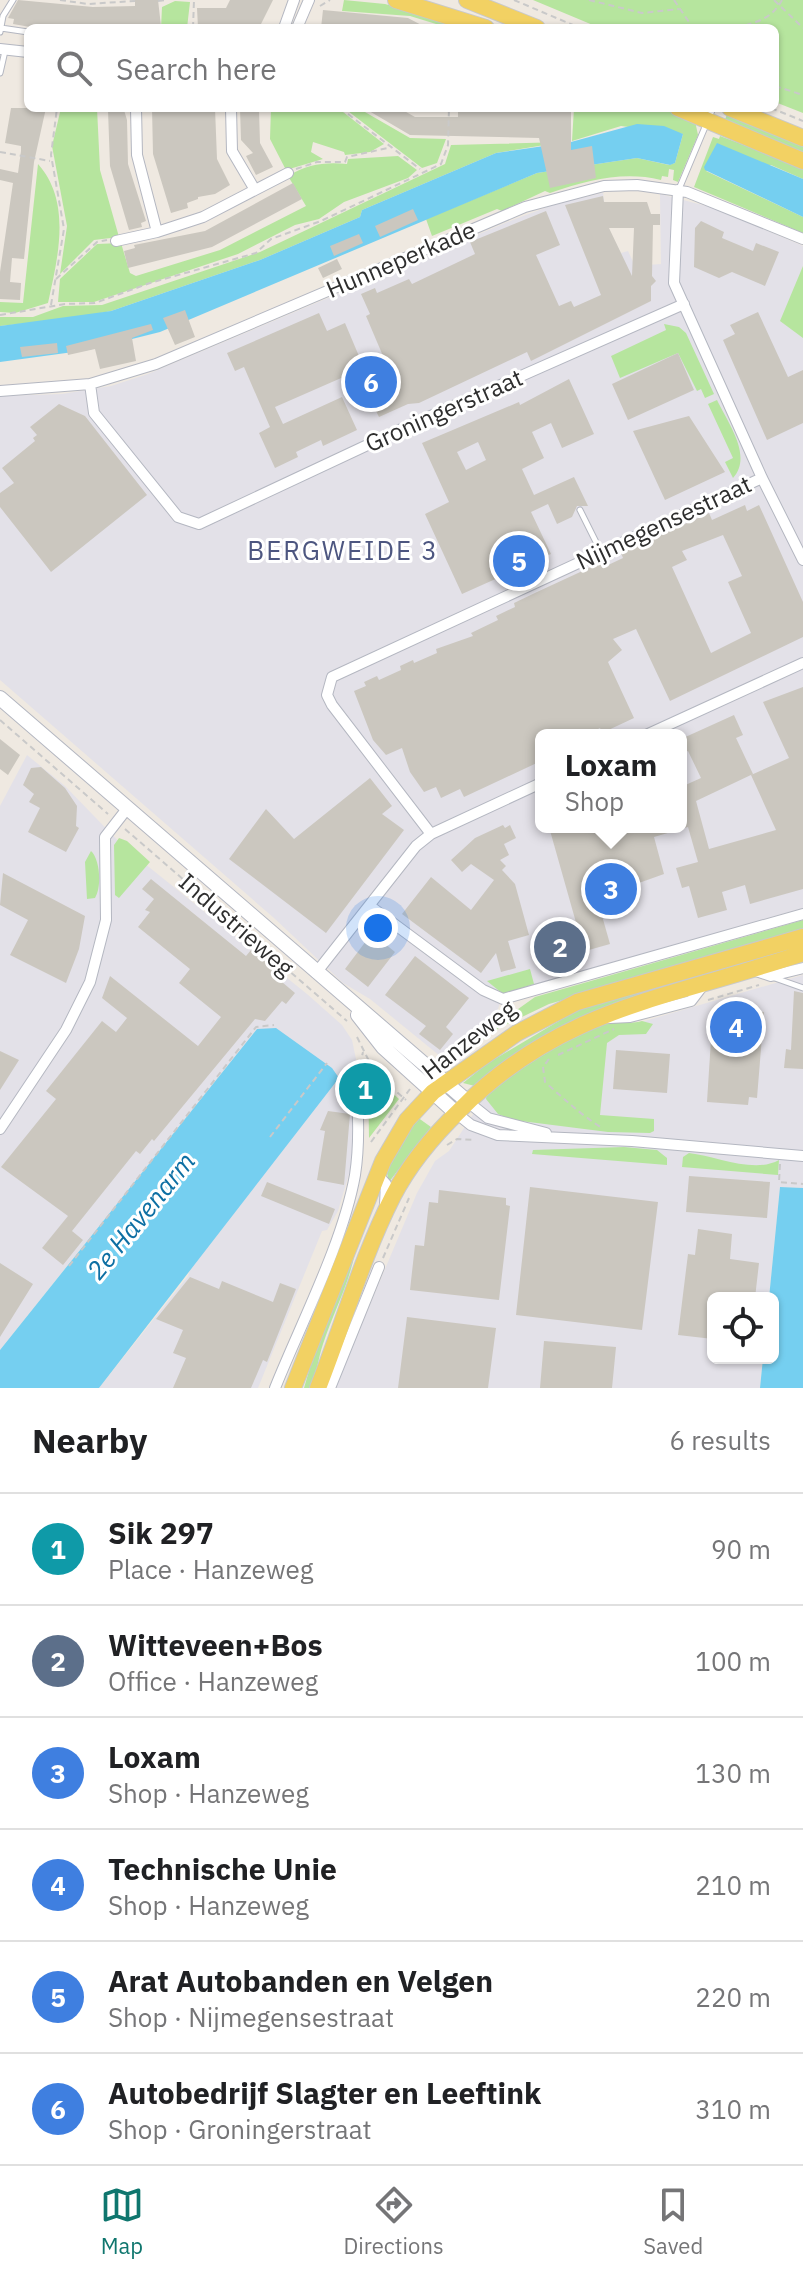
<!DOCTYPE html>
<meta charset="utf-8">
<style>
body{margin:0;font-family:"IBM Plex Sans",sans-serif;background:#f2f2f2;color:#202124}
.controls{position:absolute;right:24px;bottom:24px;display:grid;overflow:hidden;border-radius:12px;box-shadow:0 2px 6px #0004}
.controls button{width:72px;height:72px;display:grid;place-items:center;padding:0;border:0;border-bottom:2px solid #e0e0e0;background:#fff;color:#202124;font:40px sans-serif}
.you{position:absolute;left:378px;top:928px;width:28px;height:28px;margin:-20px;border:6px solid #fff;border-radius:50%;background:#1a73e8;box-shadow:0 0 0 12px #1a73e833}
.badge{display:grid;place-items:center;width:52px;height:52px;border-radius:50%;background:#0f766e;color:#fff;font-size:26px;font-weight:700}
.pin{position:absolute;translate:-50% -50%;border:4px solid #fff;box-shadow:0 2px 8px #0006}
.popup{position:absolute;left:535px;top:729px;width:152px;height:104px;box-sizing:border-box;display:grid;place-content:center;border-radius:12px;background:#fff;filter:drop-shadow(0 2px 6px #0005);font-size:26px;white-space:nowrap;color:#757577}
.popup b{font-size:30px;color:#202124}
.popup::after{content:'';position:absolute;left:50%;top:100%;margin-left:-16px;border:16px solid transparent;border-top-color:#fff}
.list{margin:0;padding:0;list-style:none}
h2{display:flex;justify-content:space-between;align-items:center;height:104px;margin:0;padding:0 32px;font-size:34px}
h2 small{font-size:26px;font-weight:400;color:#757577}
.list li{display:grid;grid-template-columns:52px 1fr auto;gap:24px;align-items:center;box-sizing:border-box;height:112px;padding:0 32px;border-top:2px solid #e0e0e0}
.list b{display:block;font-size:30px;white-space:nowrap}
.list p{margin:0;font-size:26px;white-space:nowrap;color:#757577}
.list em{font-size:26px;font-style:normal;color:#757577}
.icon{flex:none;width:44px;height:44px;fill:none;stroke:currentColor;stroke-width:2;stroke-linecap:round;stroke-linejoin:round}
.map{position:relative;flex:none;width:803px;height:1388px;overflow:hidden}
.search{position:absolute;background:#fff;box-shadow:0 2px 6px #0004;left:24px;right:24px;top:24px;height:88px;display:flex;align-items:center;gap:20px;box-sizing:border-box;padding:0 28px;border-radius:12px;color:#757577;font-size:30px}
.sheet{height:776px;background:#fff}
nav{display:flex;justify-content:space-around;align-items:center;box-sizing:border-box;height:112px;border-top:2px solid #e0e0e0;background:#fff;font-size:22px;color:#757577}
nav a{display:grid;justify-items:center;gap:4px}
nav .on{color:#0f766e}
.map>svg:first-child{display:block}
.industrial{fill:#e3e1e8;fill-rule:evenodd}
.green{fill:#b6e59e}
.water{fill:#75cff0}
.building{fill:#cbc7bf;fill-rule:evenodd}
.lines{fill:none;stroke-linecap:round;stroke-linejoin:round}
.lane-casing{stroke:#b4b7c1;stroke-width:7}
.street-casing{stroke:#b4b7c1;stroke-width:12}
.secondary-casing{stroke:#b4b7c1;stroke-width:16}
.primary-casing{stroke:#c9c9c9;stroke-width:18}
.path{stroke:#c9c9c9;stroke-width:2;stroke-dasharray:6 4;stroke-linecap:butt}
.lane{stroke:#fff;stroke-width:5}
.street{stroke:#fff;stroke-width:10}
.secondary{stroke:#fff;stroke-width:14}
.primary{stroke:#f2d163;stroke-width:16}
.labels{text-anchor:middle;stroke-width:6;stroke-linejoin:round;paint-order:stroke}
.street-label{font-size:24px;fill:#2e2e2e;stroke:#fff}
.neighbourhood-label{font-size:26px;letter-spacing:2px;fill:#4d5680;stroke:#fff}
.water-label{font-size:26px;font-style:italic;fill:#0d6fa3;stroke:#fff}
</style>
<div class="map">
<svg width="803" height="1388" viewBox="0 0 803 1388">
<rect width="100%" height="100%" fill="#efe9e1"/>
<!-- industrial -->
<path class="industrial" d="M603,193L608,228L621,253L628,251L635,266L661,264L660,194L714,208L803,246V908L503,994L496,1015L440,1056L370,999L343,983L274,918L0,680V396L62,394L111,386L148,374L515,219L556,204ZM541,735H681V827H541Z
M27,755L65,786L124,847L307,994L342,1025L352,1040L357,1064L351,1076L358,1117L353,1160L338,1211L327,1230L322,1231L258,1388H99L188,1276L257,1029L0,1350V806Z
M803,975V1188L780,1187L769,1298H713V1358H763L760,1388H335L417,1193L435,1161L449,1151L487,1093L549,1049L610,1023L631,1025Z"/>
<!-- green -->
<path class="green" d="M344,0L385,4L472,28H449L410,16L342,11Z
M533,0H803V113L775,102V28H600Z
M175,1L190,2L187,28H161L162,7Z
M61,108H97L100,170L119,237L94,240L60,274L67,226L52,146Z
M271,108H338L384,144L370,152L345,155L344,152L313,142L311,152L323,159L286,170L270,139Z
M344,108H358L410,138L446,139L437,163L422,168Z
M574,108H662L695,121L698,135L678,182L673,180L674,170L669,169L668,177L662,176L661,180C623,171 589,180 550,193L545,191L502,211L497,209L432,236L426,219L537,173L637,158L669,165L675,163L683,134L621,126L572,141Z
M728,112L803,144V155L724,122Z
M720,136L803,167V179L771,165L706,171L803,217V233L694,187L713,137L719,139Z
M563,142L496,153L362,210L360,217L260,260L111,311L76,318L0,326V317H33L63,306L102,305L260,252L445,164L451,145Z
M398,156L417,170L408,178L344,202L319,219L295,225L238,254L94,302H58L60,279L97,244L121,243L130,273L136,276L220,250L306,206L288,176C308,164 325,162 347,164L348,159Z
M38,164C72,202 58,257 48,303L15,313L0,312V302L23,303Z
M803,266V338L780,321Z
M664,324L679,327L686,333L714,394L705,398L701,389L697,391L678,353L620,378L611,356L666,330Z
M717,400C728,423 753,456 733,478L725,462L733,458L708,404Z
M119,838L127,841L150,862L119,898L115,895L114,845Z
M91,851C100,859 102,887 95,898L87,899L85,862Z
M803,920V931L549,1004L499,1028L452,1062L440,1065L535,997Z
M803,944V948C683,982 573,1004 475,1086L463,1083L488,1063L579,1009Z
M530,969L534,984L503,994L487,981Z
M642,1021L653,1024L646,1034L619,1035L607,1043L600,1115L654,1119V1131L650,1133L608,1132L513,1120L498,1114L486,1099L487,1093C525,1066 562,1040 605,1024C617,1020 630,1025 642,1021Z
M366,1063L372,1074L399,1099L369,1138L368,1071L363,1064Z
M417,1117L431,1127L389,1182L386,1169Z
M624,1147L657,1150L667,1158V1165L532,1154L533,1150Z
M689,1153C716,1156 754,1174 779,1160L778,1175L682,1167L683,1157Z
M355,1252C349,1285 333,1313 323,1344C318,1359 317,1373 311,1388H304L318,1340Z"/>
<!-- water -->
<path class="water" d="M637,124L664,126L683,134L675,163L670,165L637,158L537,173L160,332L88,350L0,362V326L111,311L260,260L360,217L362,210L496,153L571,142Z
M717,143L803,179V217L705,170L704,167Z
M276,1028L332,1068L339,1078L99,1388H0V1350L257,1029Z
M780,1187L803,1188V1388H760L763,1358H773V1298H769Z"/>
<!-- building -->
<path class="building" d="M18,0L93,7L135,6V0H158L161,26L36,28L13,24L14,19L8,18Z
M230,0H273L259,28H198L197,8H226Z
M323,10L408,18L427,28H321Z
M11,108H46L34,162L24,259L12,258L10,282L21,283L20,300L0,299V272L13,183L0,180V169L18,173L21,151V146L5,143Z
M152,108H215L217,159L230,185L215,194L198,197V199L187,203L188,208L171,213L153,154Z
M240,108L259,110L260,143L273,167L256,175L246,156L253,153L241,140Z
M364,108H399L415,117H458V108H571V150L592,146L596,178L550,188L539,138L410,135Z
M108,110H124L127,120L128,164L146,221L141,223L142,227L129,230L110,166Z
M293,183L302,199L212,247L128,268L124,251L135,248L134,245L205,231Z
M603,196L604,202H647L651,214H660V225H653L652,276L656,281L651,286V301L531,361L527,352L419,403L408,404L379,417L364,387L386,377L378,358L383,356L366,316L370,314L361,294L375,288L377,293L409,279L412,284L475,254L470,242L546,211L560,245L536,255L559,306L571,301L574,307L601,295L565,205ZM609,228H634L632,276Z
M413,209L418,220L380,237L375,226Z
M701,221L724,232L722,238L753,251L756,243L779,252L765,286L732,272L719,278L694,267L695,228Z
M359,234L363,243L334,256L330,246Z
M337,259L342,269L323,278L318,268Z
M185,310L195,337L175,345L163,318Z
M758,312L788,377L803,370V423L767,440L723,340L735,334L730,325Z
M319,313L327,331L345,323L364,368L275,407L283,424L342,397L357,430L323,446L321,440L296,452L298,457L275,468L259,433L270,427L244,367L235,371L227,353Z
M151,324L153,330L132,338L136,361L100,369L95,349L68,355L66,346Z
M57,343L58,353L22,357L20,347Z
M678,353L694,390L628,420L612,384Z
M569,379L594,434L562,448L551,423L532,432L544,458L522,469L534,495L574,477L588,506H577L572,517L557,524L548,504L531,512L551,554L462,594L425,514L449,502L422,443L519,402L520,405ZM478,442L486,460L466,470L457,452Z
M59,404L85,416L147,495L51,572L0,507V493L14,483L2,468L35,441L33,438L37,435L30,427Z
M689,416L725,472L665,500L633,431Z
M745,505L747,511L759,505L803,602V637L670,701L636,629L613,639L622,650L608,662L634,718L602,733L600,728L586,735H541V761L464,797L460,789L441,798L436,787L424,792L410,772L402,748L386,755L373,740L354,691L366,686L364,682L377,676L379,680L401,670L400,666L413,660L414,663L437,653L436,649L473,636L471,633L498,620L496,616L515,607L514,603L537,592L604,561L606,566L623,558L621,553L709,513L712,520ZM723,535L742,576L728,582L751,633L711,653L672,567L687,560L682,551Z
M803,687V889L750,904L745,885L722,892L727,910L698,918L689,886L682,888L676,868L698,862L688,827L681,829V787L701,778L688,751L681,754V739L734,715L743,735L736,738L753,774L696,801L709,849L776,830L751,775L789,758L763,702Z
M0,739L20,755L8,775L0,769Z
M41,767L65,788L77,806L76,826L79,828L66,852L28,832L40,808L29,802L34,794L23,785L31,768Z
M370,778L392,806L382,814L404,830L326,933L229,859L266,809L294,839Z
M503,825L505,828L510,825L516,838L504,844L509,855L500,860L506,866L502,870L515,884L529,935L508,941L516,968L501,972L496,953L481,973L402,914L431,877L471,910L494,880L471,864L462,872L451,860L475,838Z
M549,827H678V830L654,837L664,874L597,898L610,944L543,963L536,937L577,926Z
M3,873L85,916L79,949L66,983L10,955L28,920L0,905Z
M151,879L246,956L251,950L286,978L282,982L295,993L286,1004L282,1001L265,1021L255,1019L154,1141L152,1139L140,1154L136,1151L72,1231L83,1240L63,1265L42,1248L68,1216L1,1167L56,1099L46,1091L102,1021L116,1032L127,1018L102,998L110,976L198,1046L221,1017L179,983L190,969L138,927L150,912L145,910L154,899L142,889Z
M372,933L395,952L368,987L345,969Z
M415,956L469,998L446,1027L453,1034L440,1050L419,1034L426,1026L385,995Z
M794,991L803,993V1069L784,1068L786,1049L791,1050Z
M713,1008L764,1012L757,1098L749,1097L748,1105L707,1102Z
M616,1050L670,1054L667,1093L613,1089Z
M0,1051L19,1060L0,1090Z
M328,1111L350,1114L344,1185L317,1180L325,1131L320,1130Z
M689,1176L770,1182L767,1218L686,1212Z
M267,1182L335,1209L329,1224L261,1196Z
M530,1187L658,1202L642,1330L516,1315Z
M439,1190L506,1198V1205L510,1206L499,1300L410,1290L415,1245L424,1246L429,1202L438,1203Z
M698,1229L732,1234L730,1259L759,1263L755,1298H713V1339L678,1335L688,1254L695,1255Z
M0,1263L33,1284L0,1337Z
M190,1277L219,1289L222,1281L273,1302L280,1283L296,1289L267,1362L263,1360L251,1388H173L186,1358L173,1353L183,1330L156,1319Z
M407,1317L496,1328L488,1388H398Z
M544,1341L616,1347L612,1388H540Z"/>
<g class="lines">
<!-- lane casing -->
<g class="lane-casing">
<path id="lane" d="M1,28L28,32
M0,32L3,16L13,0
M0,73L5,51
M679,189L713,108
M580,510L601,552
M772,977L803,988"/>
</g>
<!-- street casing -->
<g class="street-casing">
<path id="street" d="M284,28L294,0
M297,28L309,0
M0,49L28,52
M136,108L137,155L157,232L203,217L255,190L232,151L231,108
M255,190L288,173
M678,190L674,283L762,478L803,560
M116,241L157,232
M90,384L94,413L178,517L199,524L408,426L684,304
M0,391L90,384L156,364L525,207L604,186L637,185L687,192L803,239
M646,735L803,663
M431,834L332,705L327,695L332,677L762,478
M370,906L483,990L503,999L803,914
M753,970L771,976L803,968
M316,973L416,846L431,834L541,783
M610,1018L630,1017L691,1001L704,984
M468,1102L488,1118L546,1133
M456,1113L471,1125L498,1135L632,1141L803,1156
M0,1129L66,1030L90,982L106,920L105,837L126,810
M378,1175L386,1184L385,1204
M275,1388C301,1323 343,1243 355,1175C360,1143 358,1110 356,1077
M330,1388L379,1267"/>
</g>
<!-- secondary casing -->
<g class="secondary-casing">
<path id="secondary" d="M0,698L468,1102
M358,1015L383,1047L456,1113"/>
</g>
<!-- primary casing -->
<g class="primary-casing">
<path id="primary" d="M396,0L486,28
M467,0L537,28
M678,108L803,161
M730,108L803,138
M293,1388L383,1161L407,1120L433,1092L517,1033L577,1002L803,937
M318,1388C343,1325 362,1257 393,1196C410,1163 434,1135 460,1110C562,1006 673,998 803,953"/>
</g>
<!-- path -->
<path class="path" d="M60,0L88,4L135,1
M514,0L580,28
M589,0L642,13L679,9
M674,0L693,28
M774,0L803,28
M158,1L165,0
M320,6L330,0
M193,28L194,0
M736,28C756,22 771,20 782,0
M775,86L803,95
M340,108L420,169
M771,108L803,121
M0,152L50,161
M296,169L317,162H345L347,157L392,147
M56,279L97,242L107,240
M51,305L64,229L51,155L57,108
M0,315L65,304L95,303L150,283L256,253L271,239L321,221L441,164L448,145L449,108
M0,720L108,814
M125,829L347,1021
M708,1000L759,985
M357,1037L375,1073L406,1100
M558,1055L614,1029
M549,1059L543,1067L545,1082C564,1099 580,1114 602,1128
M440,1060L513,1009
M360,1065L363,1052
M270,1137L327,1063
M371,1142L410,1089
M447,1145L457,1139L475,1140
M780,1164L779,1182L803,1184
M383,1258L409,1198
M69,1266L256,1027L274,1025"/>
<!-- lane -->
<use href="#lane" class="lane"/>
<!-- street -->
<use href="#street" class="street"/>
<!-- secondary -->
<use href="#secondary" class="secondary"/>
<!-- primary -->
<use href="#primary" class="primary"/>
</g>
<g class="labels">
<!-- street labels -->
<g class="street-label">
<text transform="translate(401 260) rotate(-23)" y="8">Hunneperkade</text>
<text transform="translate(444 411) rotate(-24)" y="8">Groningerstraat</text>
<text transform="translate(664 523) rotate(-25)" y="8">Nijmegensestraat</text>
<text transform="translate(236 925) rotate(41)" y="8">Industrieweg</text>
<text transform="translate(469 1040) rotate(-38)" y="8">Hanzeweg</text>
</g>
<!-- neighbourhood labels -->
<g class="neighbourhood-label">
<text x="343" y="560">BERGWEIDE 3</text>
</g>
<!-- water labels -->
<g class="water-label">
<text transform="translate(141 1216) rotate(-51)" y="9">2e Havenarm</text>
</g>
</g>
</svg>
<div class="controls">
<button><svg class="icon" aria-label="locate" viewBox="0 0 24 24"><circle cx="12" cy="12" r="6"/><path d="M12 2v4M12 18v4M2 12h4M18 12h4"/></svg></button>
</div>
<div class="you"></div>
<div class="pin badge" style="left:365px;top:1089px;background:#0f9aa8">1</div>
<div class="pin badge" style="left:560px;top:947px;background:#5c6f8a">2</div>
<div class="pin badge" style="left:611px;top:889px;background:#3f7fe0">3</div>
<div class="popup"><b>Loxam</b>Shop</div>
<div class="pin badge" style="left:736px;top:1027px;background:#3f7fe0">4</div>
<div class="pin badge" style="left:519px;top:561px;background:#3f7fe0">5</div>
<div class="pin badge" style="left:371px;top:382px;background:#3f7fe0">6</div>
<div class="search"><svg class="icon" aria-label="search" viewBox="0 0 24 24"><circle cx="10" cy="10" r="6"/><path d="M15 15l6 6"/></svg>Search here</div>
</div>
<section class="sheet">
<h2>Nearby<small>6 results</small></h2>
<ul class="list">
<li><span class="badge" style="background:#0f9aa8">1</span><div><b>Sik 297</b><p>Place · Hanzeweg</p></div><em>90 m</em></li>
<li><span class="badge" style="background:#5c6f8a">2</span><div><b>Witteveen+Bos</b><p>Office · Hanzeweg</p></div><em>100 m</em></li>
<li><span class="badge" style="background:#3f7fe0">3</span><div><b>Loxam</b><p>Shop · Hanzeweg</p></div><em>130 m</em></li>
<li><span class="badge" style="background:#3f7fe0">4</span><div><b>Technische Unie</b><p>Shop · Hanzeweg</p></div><em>210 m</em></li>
<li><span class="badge" style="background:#3f7fe0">5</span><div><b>Arat Autobanden en Velgen</b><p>Shop · Nijmegensestraat</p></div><em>220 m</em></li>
<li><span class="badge" style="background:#3f7fe0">6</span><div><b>Autobedrijf Slagter en Leeftink</b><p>Shop · Groningerstraat</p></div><em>310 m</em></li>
</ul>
</section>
<nav>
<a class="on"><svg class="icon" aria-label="map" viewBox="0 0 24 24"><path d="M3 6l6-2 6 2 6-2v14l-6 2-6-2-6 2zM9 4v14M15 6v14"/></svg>Map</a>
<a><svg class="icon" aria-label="directions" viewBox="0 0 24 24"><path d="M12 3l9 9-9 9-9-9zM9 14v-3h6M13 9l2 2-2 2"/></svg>Directions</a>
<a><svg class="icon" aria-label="saved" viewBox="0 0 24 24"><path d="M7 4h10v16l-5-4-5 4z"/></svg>Saved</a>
</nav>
